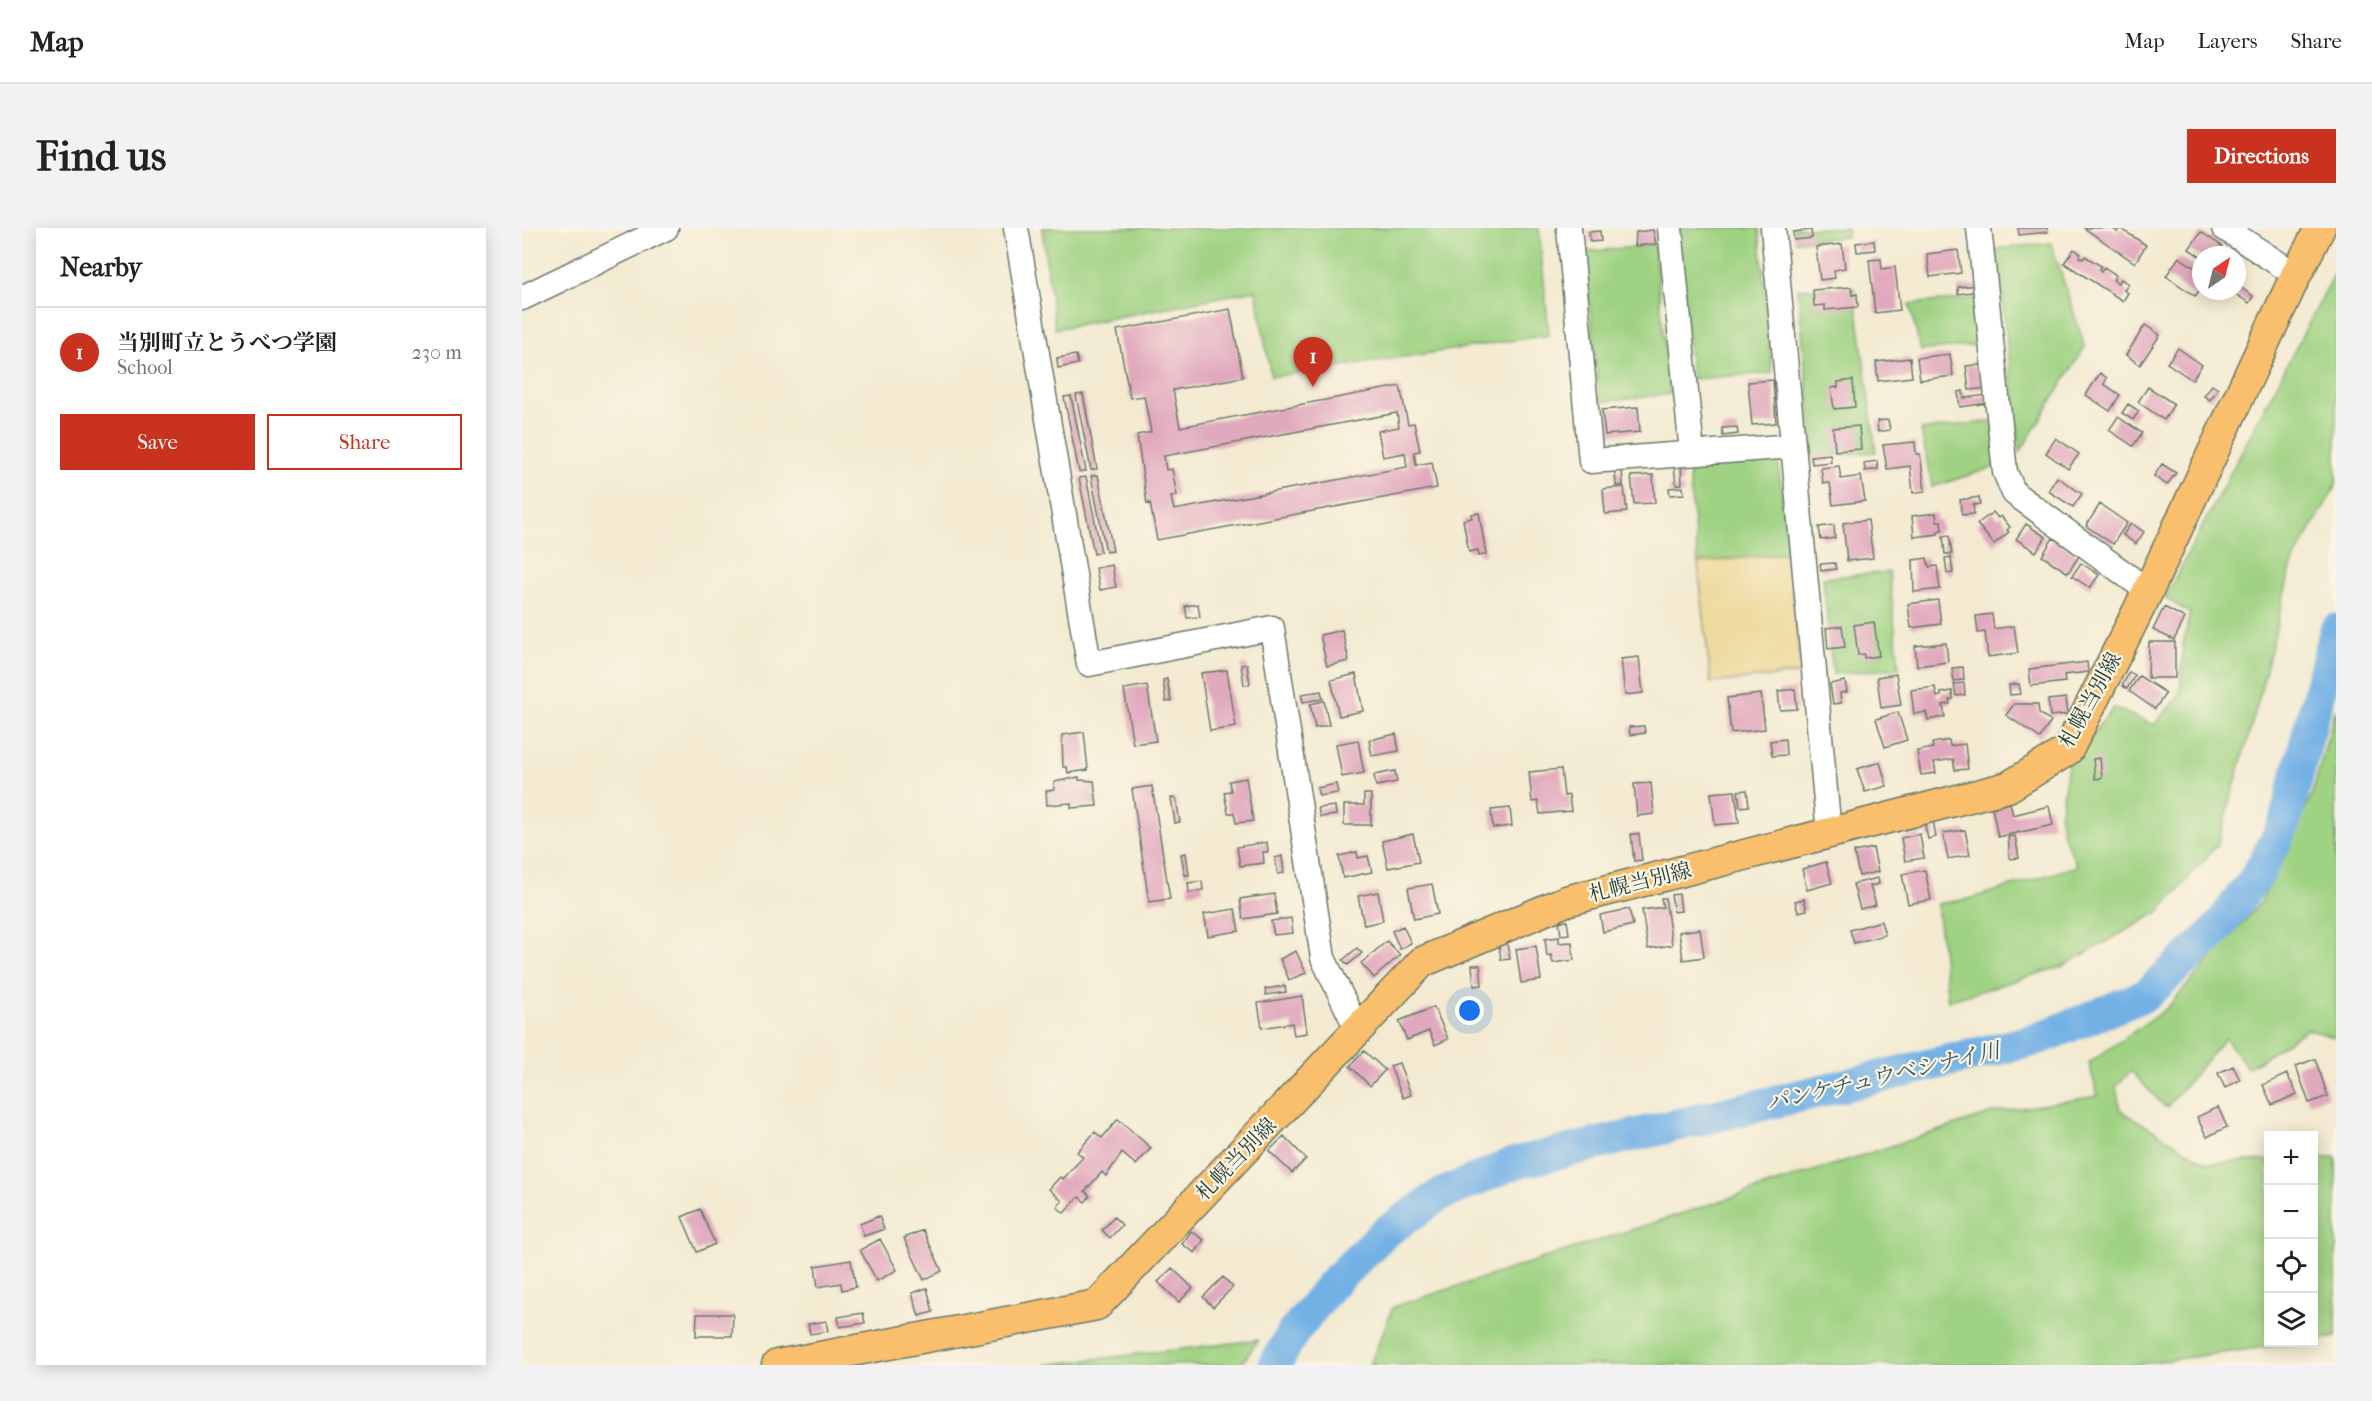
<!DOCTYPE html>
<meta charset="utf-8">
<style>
body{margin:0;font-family:"IM FELL French Canon","Noto Serif JP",serif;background:#f2f2f2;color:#222}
.controls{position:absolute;right:18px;bottom:18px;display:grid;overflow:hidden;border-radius:0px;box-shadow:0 3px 15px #0003}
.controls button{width:54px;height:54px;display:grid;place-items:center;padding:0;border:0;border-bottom:2px solid #e0e0e0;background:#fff;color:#222;font:30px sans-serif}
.compass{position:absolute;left:1670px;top:18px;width:54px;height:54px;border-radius:50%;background:#fff;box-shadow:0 3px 15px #0003;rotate:35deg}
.you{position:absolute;left:948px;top:783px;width:21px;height:21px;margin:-15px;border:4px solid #fff;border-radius:50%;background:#1a73e8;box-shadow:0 0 0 9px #1a73e833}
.badge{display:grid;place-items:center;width:39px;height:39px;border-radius:50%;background:#c8321e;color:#fff;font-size:20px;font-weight:700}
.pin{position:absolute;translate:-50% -50px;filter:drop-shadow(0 2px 3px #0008)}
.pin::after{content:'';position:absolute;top:32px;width:21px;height:18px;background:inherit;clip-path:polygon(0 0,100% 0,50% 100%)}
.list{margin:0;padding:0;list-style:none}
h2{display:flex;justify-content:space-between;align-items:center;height:78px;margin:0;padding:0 24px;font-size:26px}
h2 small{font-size:20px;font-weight:400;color:#767676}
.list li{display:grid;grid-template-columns:39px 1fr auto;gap:18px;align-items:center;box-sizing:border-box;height:90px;padding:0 24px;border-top:2px solid #e0e0e0}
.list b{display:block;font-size:22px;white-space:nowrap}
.list p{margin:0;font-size:20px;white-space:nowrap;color:#767676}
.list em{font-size:20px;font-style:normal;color:#767676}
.actions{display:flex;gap:12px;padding:18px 24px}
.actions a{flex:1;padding:14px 0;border:2px solid #c8321e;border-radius:0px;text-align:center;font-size:21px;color:#c8321e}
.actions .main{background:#c8321e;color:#fff}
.icon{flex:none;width:33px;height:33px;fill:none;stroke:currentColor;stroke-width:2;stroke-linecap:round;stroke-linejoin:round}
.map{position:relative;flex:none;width:1814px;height:1137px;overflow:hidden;border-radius:0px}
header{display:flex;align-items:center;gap:36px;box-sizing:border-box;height:84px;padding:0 30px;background:#fff;border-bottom:2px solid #e0e0e0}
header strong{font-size:28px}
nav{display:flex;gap:33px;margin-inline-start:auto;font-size:21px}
.intro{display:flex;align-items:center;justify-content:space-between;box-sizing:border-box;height:144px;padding:0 36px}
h1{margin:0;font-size:42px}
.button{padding:15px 27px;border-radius:0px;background:#c8321e;color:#fff;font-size:21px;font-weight:700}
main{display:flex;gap:36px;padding:0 36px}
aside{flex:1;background:#fff;border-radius:0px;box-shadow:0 3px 15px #0003}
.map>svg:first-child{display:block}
.green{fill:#9fd282;stroke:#5f885b;stroke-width:1.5}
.sand{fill:#eeda9e;stroke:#868c69;stroke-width:1.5}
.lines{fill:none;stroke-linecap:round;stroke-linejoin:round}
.river{stroke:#73b1e5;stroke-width:33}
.building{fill:#e1a9bd;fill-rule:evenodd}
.minor-casing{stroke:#697a6b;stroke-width:27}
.major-casing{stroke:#697a6b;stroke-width:33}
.minor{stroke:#fff;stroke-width:24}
.major{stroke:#f9bf6c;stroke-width:30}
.labels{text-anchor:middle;stroke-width:4.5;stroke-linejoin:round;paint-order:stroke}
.street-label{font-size:21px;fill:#1f3d34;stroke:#fcf5e5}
.water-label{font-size:22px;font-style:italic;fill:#345a60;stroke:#fcf5e5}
</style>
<header>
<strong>Map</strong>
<nav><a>Map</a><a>Layers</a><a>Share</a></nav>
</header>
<div class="intro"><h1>Find us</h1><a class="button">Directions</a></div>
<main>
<aside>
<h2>Nearby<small></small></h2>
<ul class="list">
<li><span class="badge">1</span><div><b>当別町立とうべつ学園</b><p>School</p></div><em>230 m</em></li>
</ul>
<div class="actions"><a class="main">Save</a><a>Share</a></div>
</aside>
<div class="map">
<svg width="1814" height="1137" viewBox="0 0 1814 1137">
<rect width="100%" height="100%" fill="#fcf5e5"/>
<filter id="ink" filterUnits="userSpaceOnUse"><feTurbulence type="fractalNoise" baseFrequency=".0167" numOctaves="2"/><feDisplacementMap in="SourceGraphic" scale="12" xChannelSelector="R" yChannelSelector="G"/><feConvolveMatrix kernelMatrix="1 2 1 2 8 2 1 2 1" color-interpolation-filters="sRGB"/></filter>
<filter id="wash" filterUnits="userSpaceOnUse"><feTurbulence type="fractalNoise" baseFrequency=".008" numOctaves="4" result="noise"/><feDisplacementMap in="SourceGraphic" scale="24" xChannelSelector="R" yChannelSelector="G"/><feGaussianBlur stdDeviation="1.35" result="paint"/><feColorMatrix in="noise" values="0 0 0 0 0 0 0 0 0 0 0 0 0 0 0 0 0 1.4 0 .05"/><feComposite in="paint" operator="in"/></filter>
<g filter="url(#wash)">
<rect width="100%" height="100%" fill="#f3ead1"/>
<!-- green -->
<path class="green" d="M520,0H1017L1027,107L749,149L734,62L533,101Z
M1156,0H1237L1250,145L1170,151Z
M1272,0H1325V9L1274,13Z
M1529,15L1563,119L1498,224L1474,21Z
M1132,17L1148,166L1078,174L1062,24Z
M1814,43V257L1770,335L1737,470L1696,616L1637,684L1541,738L1426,773L1415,676L1447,671L1555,638L1541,606L1538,590L1546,535L1592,480L1632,497L1658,466L1661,416L1668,385L1643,370Z
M1332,60L1354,224L1292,228L1276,61Z
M1456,70L1462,116L1399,123L1387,76Z
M1471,193L1476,238L1410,259L1399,202Z
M1256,231L1266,325L1176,335L1166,239Z
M1367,344L1377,440L1311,446L1301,350Z
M1814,481V810L1785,801L1726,840L1703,810L1644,880L1609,843L1594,858L1598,882L1685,935L1746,932V1114L1775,1115L1610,1137H848L871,1079L1474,884L1576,868L1567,835L1645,780L1739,674L1790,566Z
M1814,929V1109L1792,1112V930Z
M736,1112L719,1137H523Z"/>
<!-- sand -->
<path class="sand" d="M1266,325L1279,445L1189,455L1176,335Z"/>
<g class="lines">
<!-- river -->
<path class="river" d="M753,1137L770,1106L808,1058L861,1006L916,968L990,936L1513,812L1624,767L1691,706L1735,648L1762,597L1814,402"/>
</g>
<g id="blocks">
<!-- building -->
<path class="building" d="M1496,0H1525L1526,4L1497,7Z
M1562,0H1590L1595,4L1598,0L1624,17L1613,35Z
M1131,2L1134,16L1113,18L1114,4Z
M1289,2L1290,10L1272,12L1271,4Z
M1078,3L1079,13L1068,14L1067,4Z
M1679,4L1700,18L1694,27L1679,29L1667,21Z
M1352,13L1353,22L1335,24L1334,15Z
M1320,16L1323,40L1312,42L1313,50L1298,52L1294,19Z
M1552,21L1559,26L1557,29L1561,31L1563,28L1579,38L1577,42L1579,44L1582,39L1594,47L1591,52L1596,55L1599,51L1607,56L1602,62L1606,65L1601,73L1542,35Z
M1436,22L1439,45L1408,49L1405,26Z
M1657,29L1679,44V64L1677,63L1673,68L1644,48Z
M1359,31L1360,41L1373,39L1378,82L1353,85L1347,32Z
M1456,57L1457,63L1436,66V59Z
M1715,57L1731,68L1727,75L1709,63H1715Z
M1329,59L1330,67L1335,66L1336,79L1303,82V77L1292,78L1291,62Z
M708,81L721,149L651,162L658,199L878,158L886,196L892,195L898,223L892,224L894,237L910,234L915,260L635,312L628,275L625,276L615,207L629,204L622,168L608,170L595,102ZM875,185L877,199L856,203L861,229L883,225L885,239L652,282L649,269L655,268L650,241L644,242L642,228Z
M1623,97L1638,107L1618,137L1604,127Z
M1656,120L1680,137L1670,152L1645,135Z
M1428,126L1431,148L1398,152L1395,130Z
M554,127L556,136L536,140L535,130Z
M1388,130L1390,149L1356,153L1354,134Z
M1465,136L1468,160L1447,162L1444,138Z
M1578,145L1585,150L1582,156L1598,167L1588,183L1564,167Z
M1251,152L1254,195L1230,197L1226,154Z
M1331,152L1333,179L1312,181L1309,160L1316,159V154Z
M1690,157L1696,161L1688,172L1682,168Z
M1626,159L1652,176L1642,192L1616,174Z
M1441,163L1442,170L1465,167L1466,175L1438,179L1436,164Z
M561,166L575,241L569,242L554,167Z
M549,168L564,243L557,244L542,169Z
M1606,176L1617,183L1611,192L1600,185Z
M1116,179L1118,204L1083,207L1080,182Z
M1596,189L1620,205L1611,218L1587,202Z
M1366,192L1368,202L1356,204L1355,193Z
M1337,198L1339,221L1313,223L1311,200Z
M1215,199L1216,206L1201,208L1200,200Z
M1534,210L1557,226L1546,241L1524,225Z
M1393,214L1394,226H1398L1403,263L1391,265L1388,238L1365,241L1361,217Z
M1308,226L1309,234L1290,236L1289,228Z
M1355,233L1356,241L1343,243L1342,235Z
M1159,236L1160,256L1154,257L1152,237Z
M1640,236L1654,245L1645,257L1632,248Z
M1317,238L1319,251L1339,248L1343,273L1311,277L1308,255H1301L1299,240Z
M1100,242L1101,257L1094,258L1093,243Z
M576,247L591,323L584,324L569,248Z
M1131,247L1133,275L1112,276L1109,248Z
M564,249L579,324L572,326L557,250Z
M1535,249L1560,266L1551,279L1526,263Z
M1102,259L1105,284L1083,286L1081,261Z
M1161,259L1162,266L1148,267L1147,260Z
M1457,269L1458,276L1451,277L1452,286L1440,287L1438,272Z
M1578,276L1605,295L1591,316L1564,298Z
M1471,284L1476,290L1479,288L1488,299L1485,302L1487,304L1472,316L1455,296Z
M957,285L964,326L957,328L956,322L947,324L941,292L950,290L949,286Z
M1414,285L1415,293H1419L1420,302L1416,303V306L1392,309L1390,288Z
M1346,292L1351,330L1325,333L1321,295Z
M1609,295L1622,304L1614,316L1601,307Z
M1504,296L1524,309L1514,324L1494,311Z
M1312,297L1313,310L1299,312L1297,299Z
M1427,307L1430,326H1423L1421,308Z
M1531,310L1557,328L1546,345L1520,328Z
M1429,329L1431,345L1425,346L1423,330Z
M1405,330L1407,339L1415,338L1418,361L1392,364L1391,332Z
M1313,335L1314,341L1299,343L1298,336Z
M1559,335L1577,347L1568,360L1550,348Z
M590,337L594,359L578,362L574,340Z
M1416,372L1419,396L1389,400L1386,376Z
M676,376L678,389L665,390L663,378Z
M1642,379L1663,390L1652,412L1631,402Z
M1470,386L1472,401L1492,398L1496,425L1466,429L1463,404L1456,405L1454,388Z
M1352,394L1357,428L1342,430V426L1336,427L1332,397Z
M1320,398L1323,419L1306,421L1304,400Z
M820,402L827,433L805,438L798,407Z
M1627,414H1653V450H1626Z
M1424,415L1426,434L1395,438L1393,418Z
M1117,429L1121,465L1103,467L1099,431Z
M1565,434L1566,444L1542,447L1543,454L1509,458L1507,441Z
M725,436L728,456L722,457L719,437Z
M1441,439L1442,452L1432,453L1430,440Z
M705,442L714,499L688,503L679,445Z
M1607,444L1613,447L1605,461L1600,458Z
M834,446L841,483L817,488L809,452Z
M1374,446L1379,477L1359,480L1355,449Z
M1617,448L1644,465L1633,481L1607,463Z
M645,451L649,473L644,474L641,452Z
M1323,453L1325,464L1318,465L1319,475L1311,476L1308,456Z
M1442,455L1443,467L1434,468L1432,456Z
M1497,456L1499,466L1488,467L1487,457Z
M625,457L634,513L611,516L602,461Z
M1413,459L1415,469L1419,468V465L1430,463L1431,471L1427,472L1428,476L1421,477L1423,489L1406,492L1404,484L1392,486L1389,462Z
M1273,461L1275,481L1258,482L1256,463Z
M799,463L801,471L781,474L779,466Z
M1239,466L1243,501L1209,505L1205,470Z
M1544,470L1546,486L1528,488L1526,472Z
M802,473L807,497L793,500L788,476Z
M1492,476H1516L1517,485L1529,493L1518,510L1484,487Z
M1376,484L1385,512L1363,519L1354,491Z
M1122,498L1123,505L1108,507L1107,499Z
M562,504L566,542L546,545L545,539H541L540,507Z
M874,506L877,523L850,528L847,512Z
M1263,511L1264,527L1250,528L1248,513Z
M836,512L842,545L820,549L814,516Z
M1427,512L1428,518L1443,516L1446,541L1433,542L1431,531L1412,534L1414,545L1399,547L1395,523L1411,520L1410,515Z
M1578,530L1580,550L1573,551L1571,531Z
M1358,534L1365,558L1343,564L1335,541Z
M1039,541L1042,568L1047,567L1049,583L1018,586L1016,573L1010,574L1007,544Z
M873,543L875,554L854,558L852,547Z
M557,549V552L572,553L575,578L549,580V575L525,577L524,563L532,562V554Z
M724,550L731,593L714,595L712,585H706L702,564L709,563L707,553Z
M1129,555L1132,586L1115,588L1112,556Z
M814,556L816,565L797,568L795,560Z
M630,558L648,671L627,674L610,561Z
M1225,562L1227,578L1218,579L1216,563Z
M1213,563L1217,595L1193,597L1189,565Z
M842,566H849V597H822V577H842Z
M649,570H654L658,594L653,595Z
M1488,575L1491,587L1527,578L1531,597L1476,609L1470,580Z
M813,578L814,587L798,589L796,580Z
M988,580L990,598L971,600L969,582Z
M1411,592L1414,609L1406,611L1402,593Z
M1443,602L1448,627L1426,631L1421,605Z
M891,606L897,634L866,640L860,613Z
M1109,606H1117L1120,632L1112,633Z
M1398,606L1402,630L1383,633L1379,610Z
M1493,608L1497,630L1488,631L1486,609Z
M745,614L746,624H741L742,635L718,638L715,619Z
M1351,620L1356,644L1337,648L1332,624Z
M835,624L836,630L846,628L850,644L821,650L817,628Z
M664,625L667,647H663L659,626Z
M760,628L762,645L756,646L753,630Z
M1304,634L1310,655L1285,662L1280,641Z
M1403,642L1409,672L1386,676L1380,646Z
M1356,650L1357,656L1348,658L1354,677L1338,681L1331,656Z
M680,653L681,662L667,665L666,655Z
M910,656L916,686L892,691L886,660Z
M856,664L861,693L842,697L836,668Z
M752,666L755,686L721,691L718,671Z
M1157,666L1159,683L1152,684L1149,667Z
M1139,670H1143L1150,717L1126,721L1120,682L1141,679Z
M1282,671L1285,682L1276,684L1273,673Z
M713,681L717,703L686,708L682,686Z
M1107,681L1111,697L1081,704L1078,687Z
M769,690L771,705L752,707L749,693Z
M1045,693L1047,706L1039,707L1037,694Z
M1359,693L1363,707L1332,715L1328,702Z
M881,698L889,715L878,721L870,703Z
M1178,701L1182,729L1161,732L1157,704Z
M1037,709V715L1050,714L1052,732L1031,735L1029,727L1025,728L1023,711Z
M865,713L878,727L852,750L839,735Z
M985,716L988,731L979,732L977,717Z
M1014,718L1019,752L999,755L994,721Z
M835,720L840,725L826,737L821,732Z
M774,723L784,745L767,752L758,731Z
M950,737H958L960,757L952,758Z
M763,758L764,764L744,767L743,761Z
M780,768L785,805L772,807L770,795L740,800L736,775Z
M912,779L926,811L913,817L907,803L885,812L877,793Z
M842,823L863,842L848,858L828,838Z
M1793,831L1806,868L1787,875L1774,838Z
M877,835L889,867L881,870L868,838Z
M1711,838L1718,852L1703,860L1696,845Z
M1765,846L1775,866L1750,877L1741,857Z
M1696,879L1705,899L1685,909L1675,889Z
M596,891L629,920L614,937L600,925L584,948L580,944L563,963L568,968L563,974L557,969L542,985L535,979L540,973L527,961L538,949L541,951L561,929L555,924L573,904L580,910Z
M762,908L784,931L770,945L747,923Z
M178,981L193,1016L175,1024L160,989Z
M357,988L362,1001L342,1008L338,996Z
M592,989L600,997L588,1010L580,1002Z
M401,1002L420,1043L402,1052L382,1010Z
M669,1003L682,1012L673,1025L660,1016Z
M358,1011L375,1042L355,1053L338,1022Z
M329,1032L334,1059L320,1062L319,1055L296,1059L293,1038Z
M650,1040L671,1060L657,1074L636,1054Z
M701,1049L711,1059L691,1079L681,1069Z
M405,1060L411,1084L397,1088L390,1065Z
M341,1085L343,1095L318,1099L316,1089Z
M175,1086H211L210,1108H174Z
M304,1093L306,1103L288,1106L286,1096Z"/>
</g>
</g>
<g filter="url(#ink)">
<use href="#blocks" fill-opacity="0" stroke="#697a6b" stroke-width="1.5"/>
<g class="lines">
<!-- minor casing -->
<g class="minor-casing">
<path id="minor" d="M494,0L567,436L750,400L801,730L836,803
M1047,0L1069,233L1271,218
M1148,0L1170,225
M1251,0L1307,605
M1457,0L1483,244L1492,265L1626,363
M1702,0L1774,47
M0,70L144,0"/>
</g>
<!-- major casing -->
<g class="major-casing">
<path id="major" d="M255,1137L575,1077L900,734L1044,673L1486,559L1546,522L1626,363L1774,47L1798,0"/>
</g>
<!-- minor -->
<use href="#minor" class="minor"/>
<!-- major -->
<use href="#major" class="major"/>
</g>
</g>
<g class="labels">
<!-- street labels -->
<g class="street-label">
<text transform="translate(1568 472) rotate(-61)" y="7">札幌当別線</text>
<text transform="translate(1118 654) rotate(-14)" y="7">札幌当別線</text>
<text transform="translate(714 931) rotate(-46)" y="7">札幌当別線</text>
</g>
<!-- water labels -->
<g class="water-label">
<text transform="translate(1361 848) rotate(-13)" y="8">パンケチュウベシナイ川</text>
</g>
</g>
</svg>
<div class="controls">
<button>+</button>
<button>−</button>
<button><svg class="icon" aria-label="locate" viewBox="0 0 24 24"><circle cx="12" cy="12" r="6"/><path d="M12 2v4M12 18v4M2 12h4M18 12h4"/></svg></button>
<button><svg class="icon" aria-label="layers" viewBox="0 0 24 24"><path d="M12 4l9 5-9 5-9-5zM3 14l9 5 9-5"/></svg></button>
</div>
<svg class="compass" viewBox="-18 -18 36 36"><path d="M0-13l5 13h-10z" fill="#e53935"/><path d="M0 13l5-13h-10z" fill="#767676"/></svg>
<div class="you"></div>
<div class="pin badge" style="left:791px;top:159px">1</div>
</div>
</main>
